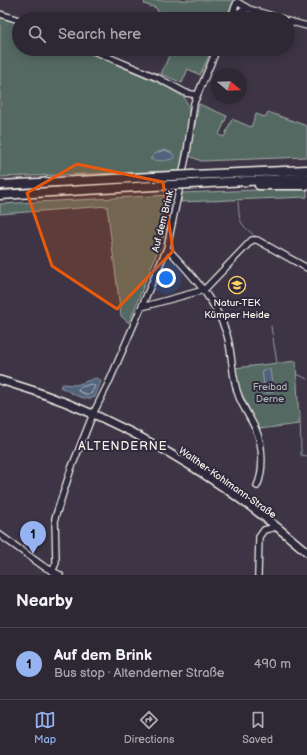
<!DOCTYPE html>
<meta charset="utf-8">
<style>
body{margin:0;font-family:"Balsamiq Sans",sans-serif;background:#3a3440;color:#f1f3f6}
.compass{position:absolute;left:211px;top:68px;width:36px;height:36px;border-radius:50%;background:#2e2834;box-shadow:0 2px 10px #0003;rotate:109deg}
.you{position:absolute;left:166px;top:278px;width:14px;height:14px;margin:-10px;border:3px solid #fff;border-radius:50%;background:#1a73e8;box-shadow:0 0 0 6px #1a73e833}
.badge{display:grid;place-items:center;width:26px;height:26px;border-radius:50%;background:#95b2f1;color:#111;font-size:13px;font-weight:700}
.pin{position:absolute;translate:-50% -33px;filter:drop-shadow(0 1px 2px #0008)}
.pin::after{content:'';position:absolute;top:21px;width:14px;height:12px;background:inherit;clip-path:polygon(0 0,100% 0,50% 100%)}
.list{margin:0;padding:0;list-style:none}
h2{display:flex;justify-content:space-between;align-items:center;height:52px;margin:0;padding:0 16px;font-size:17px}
h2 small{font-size:13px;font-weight:400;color:#a7a6ac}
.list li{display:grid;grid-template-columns:26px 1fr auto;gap:12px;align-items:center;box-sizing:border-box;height:72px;padding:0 16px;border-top:1px solid #49444f}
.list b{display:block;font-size:15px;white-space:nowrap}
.list p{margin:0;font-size:13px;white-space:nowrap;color:#a7a6ac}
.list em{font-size:13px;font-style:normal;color:#a7a6ac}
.icon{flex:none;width:22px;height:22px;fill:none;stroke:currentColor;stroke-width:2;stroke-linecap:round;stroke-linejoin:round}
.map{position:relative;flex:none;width:307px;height:575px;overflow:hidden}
.search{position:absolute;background:#2e2834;box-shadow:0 2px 10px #0003;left:12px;right:12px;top:12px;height:44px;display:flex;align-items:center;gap:10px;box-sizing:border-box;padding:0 14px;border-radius:22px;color:#a7a6ac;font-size:15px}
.sheet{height:124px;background:#2e2834}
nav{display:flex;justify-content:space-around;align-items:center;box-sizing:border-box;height:56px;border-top:1px solid #49444f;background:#2e2834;font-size:11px;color:#a7a6ac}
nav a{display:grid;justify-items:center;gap:2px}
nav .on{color:#95b2f1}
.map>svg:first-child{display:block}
.green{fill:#546964;stroke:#a4ada6}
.water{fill:#51637c;stroke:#929ca7}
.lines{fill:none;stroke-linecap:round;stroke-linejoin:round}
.shore{stroke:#b3b8bd;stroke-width:1}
.stream{stroke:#929ca7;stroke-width:1}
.minor-casing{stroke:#f4f1e8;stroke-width:8}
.major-casing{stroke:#f4f1e8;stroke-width:10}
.highway-casing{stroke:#f4f1e8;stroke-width:11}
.minor{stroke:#2f2a3d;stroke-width:5.5}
.major{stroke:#2f2a3d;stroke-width:7}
.highway{stroke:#2f2a3d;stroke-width:8}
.highway-bridge-casing{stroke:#f4f1e8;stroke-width:11;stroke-linecap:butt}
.highway-bridge{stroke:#2f2a3d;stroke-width:8}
.marked{fill:#e8590c;fill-opacity:0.2;stroke:#e8590c;stroke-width:3;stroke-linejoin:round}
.labels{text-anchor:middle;stroke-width:4;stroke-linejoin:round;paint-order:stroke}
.street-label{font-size:10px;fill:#f4f1e8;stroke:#2f2a3d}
.poi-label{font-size:10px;fill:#f4f1e8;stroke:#2f2a3d}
.park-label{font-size:10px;fill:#acb4ad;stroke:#2f2a3d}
.quarter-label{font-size:12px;letter-spacing:1px;fill:#f4f1e8;stroke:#2f2a3d}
</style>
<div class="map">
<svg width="307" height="575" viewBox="0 0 307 575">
<rect width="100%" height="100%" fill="#3d3546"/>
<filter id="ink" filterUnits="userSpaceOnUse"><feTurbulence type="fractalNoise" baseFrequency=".025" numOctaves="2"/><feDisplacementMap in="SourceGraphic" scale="8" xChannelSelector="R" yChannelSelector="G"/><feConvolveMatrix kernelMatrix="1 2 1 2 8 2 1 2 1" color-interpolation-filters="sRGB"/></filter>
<g filter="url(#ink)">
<!-- green -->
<path class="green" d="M145,0H235L226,19H162L156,8L144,4Z
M0,17L19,23V49H82L163,85L184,97L189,107V118L180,171L0,177Z
M172,49H212L200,75L188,69L182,83L161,74Z
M199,104L227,116L219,135L224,137L232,119L251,127L256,114L265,117L268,112L307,126V157L201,161L189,156Z
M307,188V197L181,202L182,193Z
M172,195L167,227L129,323L121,316L107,206L0,214V204Z
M296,361L299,424L259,429L238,386L235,368Z"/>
<!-- water -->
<path class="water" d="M165,150L172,153L175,158C166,161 159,162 150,159L156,153Z
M270,369L273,392L265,393L262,370Z
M96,378L101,381L95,397C83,402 71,392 60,387L62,384L76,385Z"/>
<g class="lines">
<!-- shore -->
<path class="shore" d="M92,384L95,386L91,394H85L78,391L79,388Z"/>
<!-- stream -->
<path class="stream" d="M238,202C240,222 238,222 255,236
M293,257L307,264
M271,326L277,363
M297,374L307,379
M300,413L301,455L307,456"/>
<!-- minor casing -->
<g class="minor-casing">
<path id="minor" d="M0,14L19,20
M232,14L249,9
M230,19L237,2L249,9L283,19
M288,21L307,26
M89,49L158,78L186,93L197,95
M167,248C191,274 216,300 227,335C233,355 231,377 239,397C244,409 251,419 256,430C263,445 264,471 257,486
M142,307L204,290L252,240H257L307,268
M0,535L43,566L60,575
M52,572L56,563L55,518L71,469L93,414L109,382L167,248L187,152L194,103L217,49
M258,575L259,537L264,530L276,527"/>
</g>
<!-- major casing -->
<g class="major-casing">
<path id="major" d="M0,380C114,413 218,475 307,552"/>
</g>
<!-- highway casing -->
<g class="highway-casing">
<path id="highway" d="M192,175L307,170
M190,184L307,178
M0,185L172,176
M259,185H307
M0,195L171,185"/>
</g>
<!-- minor -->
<use href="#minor" class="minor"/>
<!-- major -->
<use href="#major" class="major"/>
<!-- highway -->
<use href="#highway" class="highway"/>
<!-- highway-bridge casing -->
<g class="highway-bridge-casing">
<path id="highway-bridge" d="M172,176L192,175
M171,185L190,184"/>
</g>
<!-- highway-bridge -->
<use href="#highway-bridge" class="highway-bridge"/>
</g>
</g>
<!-- marked area -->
<path class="marked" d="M77,164L163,182L173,251L117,309L52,266L27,193Z"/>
<!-- icons -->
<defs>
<g id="school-ring" transform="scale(0.9)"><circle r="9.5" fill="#2f2a3d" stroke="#ffd166" stroke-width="1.5"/><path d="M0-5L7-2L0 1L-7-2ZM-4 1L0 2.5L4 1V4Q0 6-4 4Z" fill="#ffd166"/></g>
</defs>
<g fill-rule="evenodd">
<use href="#school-ring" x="237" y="285"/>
</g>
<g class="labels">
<!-- street labels -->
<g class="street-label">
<text transform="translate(162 221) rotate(-76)" y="4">Auf dem Brink</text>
<text transform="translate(228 482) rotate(35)" y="4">Walther-Kohlmann-Straße</text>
</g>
<!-- poi labels -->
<g class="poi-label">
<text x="237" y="306">Natur-TEK<tspan x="237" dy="12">Kümper Heide</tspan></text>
</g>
<!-- park labels -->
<g class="park-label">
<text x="270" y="390">Freibad<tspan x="270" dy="12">Derne</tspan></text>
</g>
<!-- quarter labels -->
<g class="quarter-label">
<text x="123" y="450">ALTENDERNE</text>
</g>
</g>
</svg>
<svg class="compass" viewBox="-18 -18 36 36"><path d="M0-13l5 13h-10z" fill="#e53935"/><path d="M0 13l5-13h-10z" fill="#a7a6ac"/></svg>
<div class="you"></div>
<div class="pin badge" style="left:33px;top:554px">1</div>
<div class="search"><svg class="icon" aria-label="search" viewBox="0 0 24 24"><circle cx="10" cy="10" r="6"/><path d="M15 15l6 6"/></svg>Search here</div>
</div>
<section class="sheet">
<h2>Nearby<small></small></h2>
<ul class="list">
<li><span class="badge">1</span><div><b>Auf dem Brink</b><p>Bus stop · Altenderner Straße</p></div><em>490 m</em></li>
</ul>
</section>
<nav>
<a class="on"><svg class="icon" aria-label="map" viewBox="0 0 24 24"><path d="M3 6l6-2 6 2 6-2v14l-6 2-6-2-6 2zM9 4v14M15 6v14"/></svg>Map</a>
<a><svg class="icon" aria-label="directions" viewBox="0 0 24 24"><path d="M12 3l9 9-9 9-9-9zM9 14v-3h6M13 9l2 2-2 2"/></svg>Directions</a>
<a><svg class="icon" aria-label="saved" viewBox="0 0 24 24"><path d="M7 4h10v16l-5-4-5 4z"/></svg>Saved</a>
</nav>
